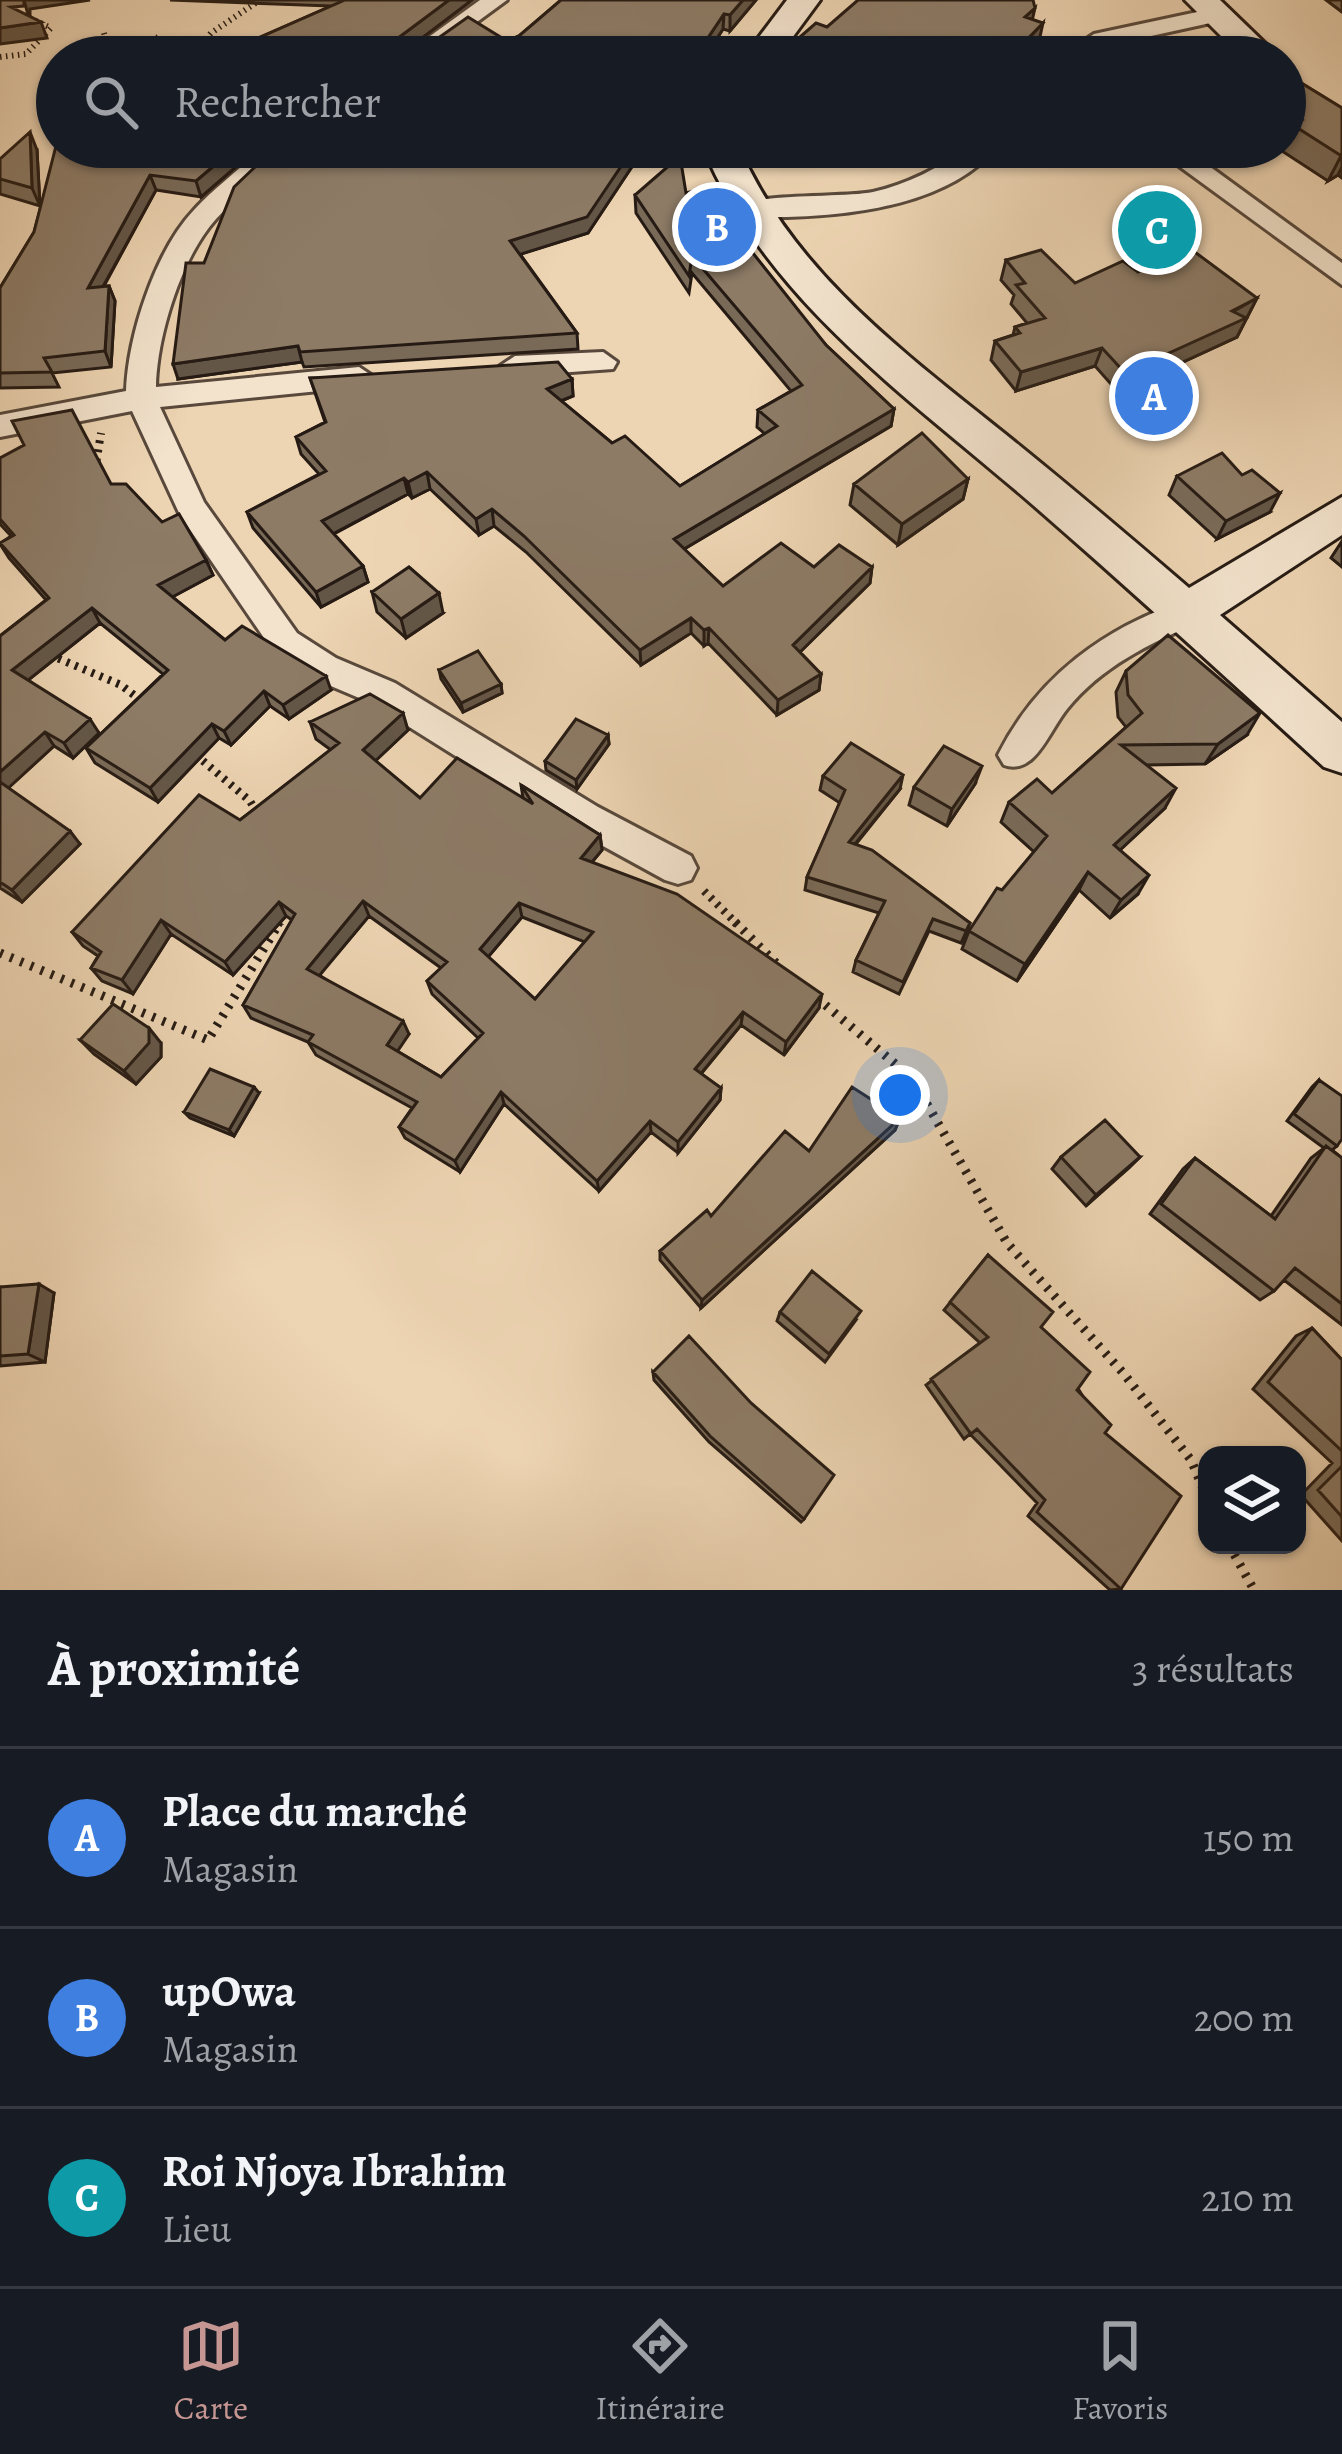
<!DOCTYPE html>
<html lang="fr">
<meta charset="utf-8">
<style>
body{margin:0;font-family:Alegreya,serif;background:#20242c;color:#f1f3f6}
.controls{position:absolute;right:36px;bottom:36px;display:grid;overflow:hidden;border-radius:24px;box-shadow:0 3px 9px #0004}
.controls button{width:108px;height:108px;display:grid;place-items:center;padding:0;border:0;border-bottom:3px solid #363941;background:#171b24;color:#f1f3f6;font:60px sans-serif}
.you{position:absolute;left:900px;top:1095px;width:42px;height:42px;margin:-30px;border:9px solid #fff;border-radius:50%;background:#1a73e8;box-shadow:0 0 0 18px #1a73e833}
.badge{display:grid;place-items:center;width:78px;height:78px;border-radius:50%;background:#c59692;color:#fff;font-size:39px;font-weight:700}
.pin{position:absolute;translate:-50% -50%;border:6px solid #fff;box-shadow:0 3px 12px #0006}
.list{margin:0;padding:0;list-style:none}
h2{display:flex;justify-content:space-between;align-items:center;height:156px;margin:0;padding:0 48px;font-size:51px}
h2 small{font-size:39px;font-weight:400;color:#9ea1a6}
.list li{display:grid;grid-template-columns:78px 1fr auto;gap:36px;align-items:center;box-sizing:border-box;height:180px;padding:0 48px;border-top:3px solid #363941}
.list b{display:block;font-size:45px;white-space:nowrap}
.list p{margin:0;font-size:39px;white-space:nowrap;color:#9ea1a6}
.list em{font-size:39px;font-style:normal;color:#9ea1a6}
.icon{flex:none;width:66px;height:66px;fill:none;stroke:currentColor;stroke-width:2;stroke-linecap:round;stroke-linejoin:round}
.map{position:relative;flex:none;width:1342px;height:1590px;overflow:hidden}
.search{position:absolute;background:#171b24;box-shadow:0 3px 9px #0004;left:36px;right:36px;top:36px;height:132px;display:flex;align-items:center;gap:30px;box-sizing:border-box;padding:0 42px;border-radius:66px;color:#9ea1a6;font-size:45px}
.sheet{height:696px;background:#171b24}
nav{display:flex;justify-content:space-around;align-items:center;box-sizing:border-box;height:168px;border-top:3px solid #363941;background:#171b24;font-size:33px;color:#9ea1a6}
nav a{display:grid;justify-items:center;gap:6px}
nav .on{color:#c59692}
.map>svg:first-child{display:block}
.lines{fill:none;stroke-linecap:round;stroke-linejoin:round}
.minor-casing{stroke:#58493c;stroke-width:6}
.secondary-casing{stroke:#261b14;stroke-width:6}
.path-far2{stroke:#261b14;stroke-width:6;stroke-dasharray:1.5 4.5;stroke-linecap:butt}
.path-far1{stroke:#261b14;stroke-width:8;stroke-dasharray:3 6;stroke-linecap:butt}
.path{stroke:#261b14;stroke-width:9;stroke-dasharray:3 8;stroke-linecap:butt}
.minor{fill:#f3e3cd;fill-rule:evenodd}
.secondary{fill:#f3e3cd;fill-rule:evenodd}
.wall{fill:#796a58;stroke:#261b14;stroke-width:3;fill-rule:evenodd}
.shaded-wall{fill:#635647;stroke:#261b14;stroke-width:3}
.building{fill:#8d7b66;stroke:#261b14;stroke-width:3;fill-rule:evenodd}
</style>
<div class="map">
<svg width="1342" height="1590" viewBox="0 0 1342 1590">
<rect width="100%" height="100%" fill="#edd4b2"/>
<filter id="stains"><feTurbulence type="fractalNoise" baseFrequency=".00167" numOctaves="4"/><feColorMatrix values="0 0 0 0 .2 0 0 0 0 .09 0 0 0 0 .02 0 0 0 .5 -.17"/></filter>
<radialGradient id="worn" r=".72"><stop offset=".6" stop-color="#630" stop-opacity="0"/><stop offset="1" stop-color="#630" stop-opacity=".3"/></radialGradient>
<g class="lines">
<!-- minor casing -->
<g class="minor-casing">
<path id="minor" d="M480,0H507L429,57H401Z
M1216,8L1224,10V20L1110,45L1089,57H1060L1094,34Z
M264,147H292C270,174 239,193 216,219C181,258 157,336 156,387L359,367L374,377L359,387L160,407L204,502L297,633L336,658L395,683L598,807L691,856L697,868L691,880L678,884L665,880L572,829L371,703L312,678L273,651L180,515L132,411L0,437V415L126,391C128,336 155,251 194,210C215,187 241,168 264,147Z
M968,147H997C949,204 856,215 787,217C769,217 746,221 734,208C748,193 845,198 873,192C908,184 939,168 968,147Z
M1153,147H1183L1342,263V285Z
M603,352L617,362L613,369L515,376L500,366L515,356Z
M1187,600L1199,604L1204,613L1199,622C1149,644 1102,666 1067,709C1049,731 1035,776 1004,765L998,755C1037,677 1105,627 1187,600Z"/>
</g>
<!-- secondary casing -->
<g class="secondary-casing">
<path id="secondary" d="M787,0H820L778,57H744Z
M1185,0H1220L1279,57H1242Z
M703,147H739C794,276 914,360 1020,446C1077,492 1133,540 1189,588L1342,497V535L1220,615L1342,722V773L1324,767C1228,679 1131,590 1033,505C911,399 766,301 703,147Z"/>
</g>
<!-- path-far2 -->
<path class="path-far2" d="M104,33L108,47L118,51L159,37L177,57
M0,57L26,54L51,28L25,16
M190,57L211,33L260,0"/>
<!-- path-far1 -->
<path class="path-far1" d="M95,470L101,433
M50,655L121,685L143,702
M196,755L250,801L258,815
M704,891L738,925
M278,925L283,917"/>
<!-- path -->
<path class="path" d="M735,922L778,965
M0,953L208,1040L280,922
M817,998L912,1078L1007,1243L1124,1374L1191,1460L1207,1498
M1229,1545L1254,1590"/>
<!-- minor -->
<use href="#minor" class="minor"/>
<!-- secondary -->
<use href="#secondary" class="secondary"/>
</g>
<!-- wall -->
<path class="wall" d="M170,0H472L411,46L507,41L519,36L561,0H756L730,31L723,29L705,57H215L331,6Z
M1326,0H1342V12Z
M1285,73L1342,108V178L1338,175L1328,181L1282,151L1286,143Z
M57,147H259L201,197L156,190L104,286H109L115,301L111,367L52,373L59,387L0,388V288L34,232Z
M276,147H645L588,233L520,254L577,333L578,349L304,367L302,362L178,379L204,263Z
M869,147H926L910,163Z
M37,150L40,206L0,194V159Z
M686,193L826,345L894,409L891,426L684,549L723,586L814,567H872L870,583L800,652L821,674L819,690L777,715L708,643L704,646L691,633L641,665L526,552L494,526L479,535L430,489L412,498L408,494L334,534L363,566L368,582L321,607L253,528L247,512L319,474L301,454L296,437L325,422L310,378L572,379L573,396L561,401L612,443L680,486L765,434L757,427L758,410L791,391L692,273L689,293L636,213L635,195Z
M1006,260L1075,283L1138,272L1257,298L1237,337L1118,392L1095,366L1016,391L991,360L995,341L1013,335L1015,327L1027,323L1011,304L1014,295L1001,280Z
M0,458L111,484L162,522L206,560L213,575L172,597L225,640L331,690L289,719L270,706L231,745L219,738L158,802L95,763L86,748L163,674L100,623L28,680L99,733L73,758L54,746L8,788L80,844L22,902L0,888V636L46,600L9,558L0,544L11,536L0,524Z
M1177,476L1270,512L1217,539L1169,495Z
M968,479L963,499L898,545L850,505L854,484Z
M1342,541V567L1331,558Z
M372,592L443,613L406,638L377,612Z
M439,670L501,684L502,693L463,712L441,679Z
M1126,671L1247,735L1205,764L1147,765L1165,808L1120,850L1138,894L1110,918L1079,890L1017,981L962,949L969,931L1034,852L1001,822L1009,802L1052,793L1126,727L1118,717L1116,692Z
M310,722L408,730L375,761L420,798H523L521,785L600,835L602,850L592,862L819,1008L784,1055L741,1025L701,1074L721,1088L720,1100L678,1153L651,1132L599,1191L504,1104L460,1172L405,1138L399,1127L412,1108L316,1055L308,1042L251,1018L243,1005L292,920L286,916L233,975L171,934L133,994L102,981L91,968L98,956L83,946L72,932L240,820L331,750L316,739ZM369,916L441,968L427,981L432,994L478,1038L441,1077L397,1051L409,1034L319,975ZM522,917L585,942L535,999L488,957Z
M608,735L609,744L577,789L546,770L545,761Z
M823,776L900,789L856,844L970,923L961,943L929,931L899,994L853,972L856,960L879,913L805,890L807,877L840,803L820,790Z
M975,784L947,826L909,805L914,787Z
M80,1040L161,1043V1057L136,1084L94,1054Z
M1319,1080L1337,1146L1332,1150L1342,1158V1325L1284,1280L1274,1291L1260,1300L1150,1214L1183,1169L1195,1158L1271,1216L1311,1158L1324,1148L1287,1121L1312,1087Z
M259,1093L234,1136L190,1118L184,1112Z
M900,1118L895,1130L701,1308L660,1260V1251L809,1151Z
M1061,1157H1140L1086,1206L1052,1169Z
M988,1255L1041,1327L1105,1433L1121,1589L1110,1590L1028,1516L1037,1503L970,1434L964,1439L926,1385L980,1343L944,1310Z
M0,1287L54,1293L45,1362L0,1366Z
M780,1312L856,1320L825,1362L777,1321Z
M1312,1328L1342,1360V1541L1301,1495L1332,1463L1253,1389L1296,1336Z
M653,1372L804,1519L801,1522L709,1442L654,1380Z"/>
<!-- shaded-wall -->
<path class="shaded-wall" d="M24,0H90L30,9V22Z
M449,0H472L397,57L394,41Z
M743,0H756L730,31V15Z
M1035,8L1028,39L1043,23L1036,55L1034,57H1010L1025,17Z
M724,14L723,29L705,57H695Z
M41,22L47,38L0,44V28Z
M30,132L37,150L40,206L32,188Z
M236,147H259L201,197L196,181Z
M634,147H645L588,233L512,257L510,241Z
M913,147H926L910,163Z
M1342,154V167L1338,175L1328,181Z
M150,175L156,190L94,303L88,288Z
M109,286L115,301L111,367L105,351Z
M1257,298L1237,337L1118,392L1125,373Z
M298,346L302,362L178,379L173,364Z
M1102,348L1095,366L1016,391L1021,372Z
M572,379L573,396L548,406L547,389Z
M894,409L891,426L674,555V539Z
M427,472L430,489L412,498L408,482Z
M404,478L408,494L327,537L322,521Z
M968,479L963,499L898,545L902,524Z
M1280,493L1270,512L1217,539L1226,521Z
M492,509L494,526L479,535L476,519Z
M206,560L213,575L165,601L158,585Z
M363,566L368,582L321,607L316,592Z
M872,567L870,583L791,661L793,645Z
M439,593L443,613L406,638L401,619Z
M92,608L100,623L22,685L12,670Z
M691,618V633L641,665L640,650Z
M709,628L708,643L704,646V630Z
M821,674L819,690L777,715L778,700Z
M326,676L331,690L289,719L283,705Z
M501,684L502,693L463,712L461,703Z
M264,691L270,706L231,745L224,731Z
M403,713L408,730L369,767L363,750Z
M1260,713L1247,735L1205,764L1218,744Z
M90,719L99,733L73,758L64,743Z
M212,724L219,738L158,802L150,788Z
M45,732L54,746L4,792L0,786V772Z
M608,735L609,744L577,789L576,780Z
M982,766L975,784L947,826L952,809Z
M903,775L900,789L846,855L849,842Z
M1176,788L1165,808L1104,865L1114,845Z
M70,831L80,844L22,902L12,890Z
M600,835L602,850L583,873L581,858Z
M1088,872L1079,890L1017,981L1025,964Z
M1149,875L1138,894L1110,918L1121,900Z
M363,901L369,916L314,982L307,969Z
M279,902L286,916L233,975L225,962Z
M519,903L522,917L483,963L480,949Z
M161,920L171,934L133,994L122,980Z
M822,994L819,1008L784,1055L786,1042Z
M743,1012L741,1025L694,1082L695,1069Z
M403,1021L409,1034L393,1058L387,1045Z
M149,1028L161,1043V1057L136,1084L124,1071Z
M254,1087L259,1093L234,1136L229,1130Z
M721,1088L720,1100L678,1153V1142Z
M501,1092L504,1104L460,1172L455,1161Z
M900,1118L895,1130L701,1308L702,1300Z
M650,1121L651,1132L599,1191L597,1181Z
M1140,1157L1129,1168L1086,1206L1096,1195Z
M39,1284L54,1293L45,1362L28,1354Z"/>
<!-- building -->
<path class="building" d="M0,0H24V6L11,7L41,22L0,28Z
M345,0H449L394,41L398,46H427L468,17L507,41L519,36L561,0H743L730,15L724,14L695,57H215Z
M858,0H1033L1035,8L1025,17L1043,23L1010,57H777L816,23L827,27Z
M1242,47L1258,57H1236Z
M1285,73L1342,108V154L1340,155L1293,125L1302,120L1285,110Z
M30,132L32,188L0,179V159Z
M57,142V147H236L196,181L150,175L88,288L109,286L105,351L44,358L52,372L0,373V288L34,232Z
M276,147H634L587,217L510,241L577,333L300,352L298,346L173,364L186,263H204L234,187Z
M680,156L686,193L702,189L826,345L894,409L674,539L723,586L781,543L814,567L839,545L872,567L793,645L821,674L778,700L709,628L704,630L691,618L640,650L524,536L492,509L476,519L427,472L408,482L404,478L322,521L363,566L316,592L247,512L326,471L296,437L326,422L310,378L558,362L572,379L547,389L612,443L625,436L680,486L777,426L758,410L802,385L692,256L689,276L635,195Z
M1188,247L1257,298L1232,311L1246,318L1125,373L1102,348L1021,372L995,341L1020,333L1015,327L1045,318L1016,285L1025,283L1006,260L1041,250L1075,283L1123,261L1138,272Z
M72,410L111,484H126L162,522L179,514L206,560L158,585L225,640L242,626L326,676L283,705L264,691L224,731L212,724L150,788L86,748L168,670L92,608L12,670L90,719L64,743L45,732L0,772V636L49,598L0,543L14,535L0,519V458L24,445L12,421Z
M922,433L968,479L902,524L854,484Z
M1222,453L1242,475L1252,470L1280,493L1226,521L1177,476Z
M409,567L439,593L401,619L372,592Z
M1168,635L1260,713L1218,744L1121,745L1176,788L1114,845L1149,875L1121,900L1088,872L1025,964L969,931L997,888L1002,890L1047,836L1009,802L1037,779L1052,793L1142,713L1128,695L1126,671Z
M478,651L501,684L461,703L439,670Z
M370,694L403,713L363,750L420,798L457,758L533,804L521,785L600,835L581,858L677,894L822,994L786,1042L743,1012L695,1069L721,1088L678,1142L650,1121L597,1181L501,1092L455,1161L399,1127L417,1102L308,1042L313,1035L243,1005L295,914L279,902L225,962L161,920L122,980L91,968L101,952L72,932L199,795L240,820L339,743L310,722ZM363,901L447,962L427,981L483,1033L441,1077L387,1045L403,1021L307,969ZM519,903L593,932L535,999L480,949Z
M576,719L608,735L576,780L545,761Z
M851,743L903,775L849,842L872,850L970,923L966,931L933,919L903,982L856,960L885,901L807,877L845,790L823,776Z
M944,746L982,766L952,809L914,787Z
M0,782L70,831L12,890L0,882Z
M113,1004L149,1028V1043L124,1071L80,1040Z
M210,1069L254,1087L229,1130L184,1112Z
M1319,1080L1342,1096V1139L1337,1146L1294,1114Z
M852,1087L900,1118L702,1300L660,1251L707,1210L711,1216L785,1131L809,1151Z
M1105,1120L1140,1157L1096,1195L1061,1157Z
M1326,1146L1342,1158V1304L1295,1268L1274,1291L1161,1204L1195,1158L1275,1219Z
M988,1255L1053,1312L1041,1327L1090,1372L1077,1390L1111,1425L1105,1433L1181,1496L1121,1589L1037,1512L1045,1500L977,1429L971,1434L931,1379L988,1337L950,1302Z
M812,1271L861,1311L829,1354L780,1312Z
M39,1284L28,1354L0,1356V1287Z
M1312,1328L1342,1360V1451L1268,1382Z
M689,1336L751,1403L834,1475L804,1519L710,1436L653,1372Z
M1342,1466V1517L1318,1490Z"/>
<rect width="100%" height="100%" filter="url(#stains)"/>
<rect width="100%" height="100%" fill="url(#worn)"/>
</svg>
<div class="controls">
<button><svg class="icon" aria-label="layers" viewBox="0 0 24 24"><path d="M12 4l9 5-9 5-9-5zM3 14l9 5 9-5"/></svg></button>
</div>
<div class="you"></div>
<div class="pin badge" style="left:1154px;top:396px;background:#3f7fe0">A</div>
<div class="pin badge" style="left:717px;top:227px;background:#3f7fe0">B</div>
<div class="pin badge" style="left:1157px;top:230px;background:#0f9aa8">C</div>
<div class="search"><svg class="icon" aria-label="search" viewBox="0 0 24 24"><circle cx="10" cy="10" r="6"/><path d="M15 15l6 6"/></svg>Rechercher</div>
</div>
<section class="sheet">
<h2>À proximité<small>3 résultats</small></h2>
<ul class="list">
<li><span class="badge" style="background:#3f7fe0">A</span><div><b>Place du marché</b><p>Magasin</p></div><em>150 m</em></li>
<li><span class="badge" style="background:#3f7fe0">B</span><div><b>upOwa</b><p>Magasin</p></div><em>200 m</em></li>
<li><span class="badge" style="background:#0f9aa8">C</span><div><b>Roi Njoya Ibrahim</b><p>Lieu</p></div><em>210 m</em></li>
</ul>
</section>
<nav>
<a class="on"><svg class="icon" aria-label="map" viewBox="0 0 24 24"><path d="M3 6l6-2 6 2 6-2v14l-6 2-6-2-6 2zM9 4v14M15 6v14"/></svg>Carte</a>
<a><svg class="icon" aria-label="directions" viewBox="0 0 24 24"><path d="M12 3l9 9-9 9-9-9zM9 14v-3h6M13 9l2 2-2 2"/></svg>Itinéraire</a>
<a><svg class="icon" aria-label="saved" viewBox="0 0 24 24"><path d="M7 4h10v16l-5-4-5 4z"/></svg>Favoris</a>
</nav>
